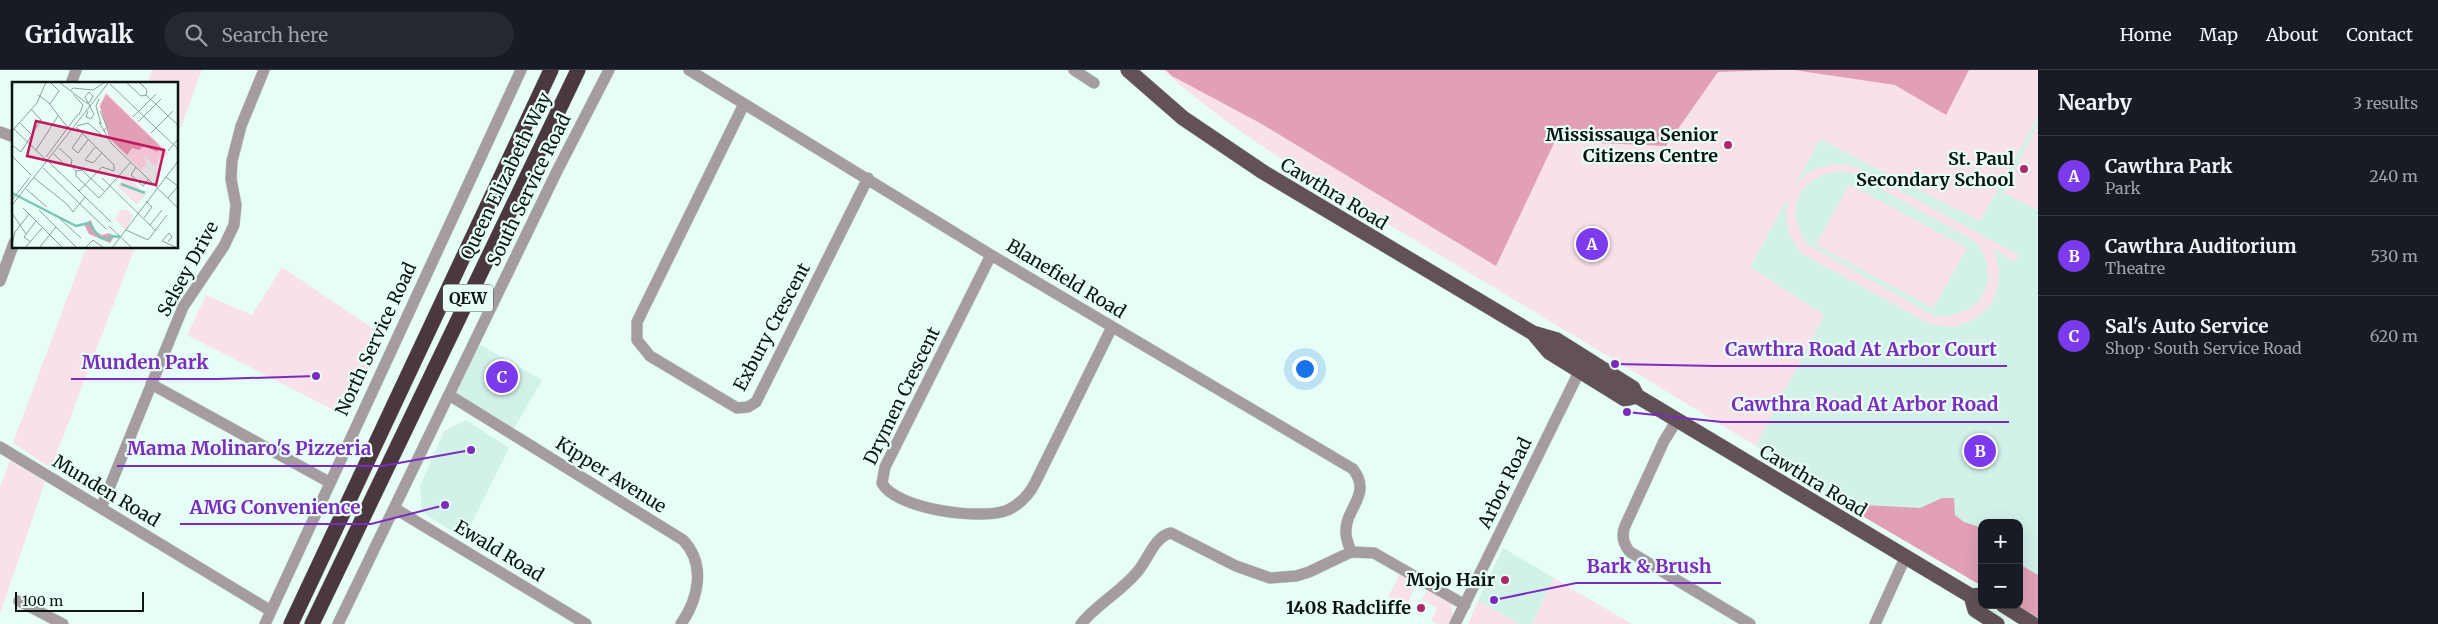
<!DOCTYPE html>
<meta charset="utf-8">
<style>
body{margin:0;font-family:Merriweather,serif;background:#242831;color:#f1f3f6}
.controls{position:absolute;right:15px;bottom:15px;display:grid;overflow:hidden;border-radius:10px;box-shadow:0 5px 20px #0002}
.controls button{width:45px;height:45px;display:grid;place-items:center;padding:0;border:0;border-bottom:1px solid #363941;background:#171b24;color:#f1f3f6;font:25px sans-serif}
.scale{position:absolute;left:15px;bottom:12px;width:129px;box-sizing:border-box;padding-left:5px;border:2px solid #0b1411;border-top:0;font-size:14px;line-height:18px;white-space:nowrap;color:#0b1411;-webkit-text-stroke:4px #e6fef7;paint-order:stroke}
.you{position:absolute;left:1304px;top:298px;width:18px;height:18px;margin:-12px;border:4px solid #fff;border-radius:50%;background:#1a73e8;box-shadow:0 0 0 8px #1a73e833}
.badge{display:grid;place-items:center;width:32px;height:32px;border-radius:50%;background:#7c3aed;color:#fff;font-size:16px;font-weight:700}
.pin{position:absolute;translate:-50% -50%;border:2px solid #fff;box-shadow:0 1px 5px #0006}
.list{margin:0;padding:0;list-style:none}
h2{display:flex;justify-content:space-between;align-items:center;height:65px;margin:0;padding:0 20px;font-size:21px}
h2 small{font-size:16px;font-weight:400;color:#9ea1a6}
.list li{display:grid;grid-template-columns:32px 1fr auto;gap:15px;align-items:center;box-sizing:border-box;height:80px;padding:0 20px;border-top:1px solid #363941}
.list b{display:block;font-size:19px;white-space:nowrap}
.list p{margin:0;font-size:16px;white-space:nowrap;color:#9ea1a6}
.list em{font-size:16px;font-style:normal;color:#9ea1a6}
.icon{flex:none;width:28px;height:28px;fill:none;stroke:currentColor;stroke-width:2;stroke-linecap:round;stroke-linejoin:round}
.map{position:relative;flex:none;width:2038px;height:554px;overflow:hidden}
header{display:flex;align-items:center;gap:30px;box-sizing:border-box;height:70px;padding:0 25px;background:#171b24;border-bottom:1px solid #363941}
header strong{font-size:24px}
nav{display:flex;gap:28px;margin-inline-start:auto;font-size:18px}
.search{width:350px;height:45px;background:#242831;display:flex;align-items:center;gap:12px;box-sizing:border-box;padding:0 18px;border-radius:28px;color:#9ea1a6;font-size:19px}
main{display:flex}
aside{flex:1;background:#171b24}
.map>svg:first-child{display:block}
.built{fill:#d1f1e9}
.green{fill:#f9e1e9;fill-rule:evenodd}
.forest{fill:#e2a0b6}
.lines{fill:none;stroke-linecap:round;stroke-linejoin:round}
.minor-casing{stroke:#c3d9d2;stroke-width:12}
.major-casing{stroke:#c3d9d2;stroke-width:16}
.highway-casing{stroke:#c3d9d2;stroke-width:16}
.minor{stroke:#a59c9f;stroke-width:11}
.major{stroke:#625257;stroke-width:15}
.highway{stroke:#4a383e;stroke-width:15}
.poi-dot{fill:#b02768;stroke:#e6fef7;stroke-width:2}
.labels{text-anchor:middle;stroke-width:4.5;stroke-linejoin:round;paint-order:stroke}
.shield{fill:#e6fef7;stroke:#4d5a56;stroke-width:1}
.shield-label{font-size:16px;font-weight:bold;fill:#0b1411}
.poi-label{font-size:18px;font-weight:bold;fill:#0b1411;stroke:#e6fef7;text-anchor:end}
.street-label{font-size:18px;fill:#0b1411;stroke:#e6fef7}
.inset-river{fill:none;stroke:#77c7b4;stroke-width:2.5}
.inset-road{fill:none;stroke:#8ea09b;stroke-width:1}
.view{fill:#c2185b;fill-opacity:0.15;stroke:#c2185b;stroke-width:2.5}
.inset-edge{fill:none;stroke:#0b1411;stroke-width:2.5}
.leader{fill:none;stroke:#7b2cbf;stroke-width:2}
.callout-dot{fill:#7b2cbf;stroke:#e6fef7;stroke-width:2}
.callout-label{font-size:19px;text-anchor:middle;font-weight:bold;fill:#7b2cbf;stroke:#e6fef7;stroke-width:4.5;stroke-linejoin:round;paint-order:stroke}
</style>
<header>
<strong>Gridwalk</strong>
<div class="search"><svg class="icon" aria-label="search" viewBox="0 0 24 24"><circle cx="10" cy="10" r="6"/><path d="M15 15l6 6"/></svg>Search here</div>
<nav><a>Home</a><a>Map</a><a>About</a><a>Contact</a></nav>
</header>
<main>
<div class="map">
<svg width="2038" height="554" viewBox="0 0 2038 554">
<rect width="100%" height="100%" fill="#e6fef7"/>
<!-- built -->
<path class="built" d="M2038,46V549L2019,535V453H1982V516L1857,443L1756,376L1823,245L1750,197L1820,69L1980,151Z
M480,275L542,310L513,360L451,325Z
M466,350L509,378L464,469L422,442L420,416L444,361Z
M1503,478L1554,508L1532,554H1519L1478,531Z"/>
<!-- green -->
<path class="green" d="M152,0H202L178,65V14H147Z
M1163,0H2038V46L1980,151L1820,69L1795,116C1812,95 1831,91 1857,97L2018,185L2015,192L1994,179L1999,199L1998,218L1990,236L1975,249L1954,257L1930,254L1801,183L1789,164L1786,143L1788,127L1750,197L1824,245L1756,376C1646,309 1536,243 1426,177C1336,123 1242,71 1163,0ZM1839,101L1854,104L1976,172C2004,210 1981,250 1934,246L1808,175C1783,141 1797,107 1839,101Z
M2038,54V140L2004,123Z
M1849,114L1967,178L1933,238L1816,175Z
M86,178H135L51,398L13,373Z
M282,197L384,266L345,346L187,265L206,225L252,245Z
M10,390L45,412L0,544V417Z
M1401,501L1418,511L1406,537L1388,527Z
M1554,508L1632,554H1532Z
M1428,518L1451,532L1453,545L1449,554H1437L1431,551L1437,538L1422,530Z
M1478,531L1519,554H1468Z"/>
<!-- forest -->
<path class="forest" d="M1166,0H1778L1718,2L1666,76L1555,71L1496,196L1260,53L1172,6Z
M1794,0H1969L1946,45L1895,15Z
M1942,428H1954L1955,445L1964,452L1982,458V516L1864,447V435L1920,438Z
M2019,494L2038,505V547H2034L2014,535H2019Z"/>
<g class="lines">
<!-- minor casing -->
<g class="minor-casing">
<path id="minor" d="M689,0L991,185L1353,399C1373,425 1344,439 1346,463C1346,469 1349,476 1351,482
M1074,0L1094,13
M71,14L76,0
M744,34L637,252V270L650,286L737,338L748,337L756,332L868,108
M0,62L14,67
M991,185L885,397L882,413C895,439 982,451 1008,440C1020,434 1029,425 1035,413L1112,257
M0,211L14,173
M151,314L329,412
M449,325L683,470C706,494 699,528 681,554
M1677,350L1664,371L1625,456C1621,466 1623,474 1630,482L1750,554
M0,377L271,541
M101,438L183,237L224,176L234,155L236,135L231,109L232,91L241,56L264,0
M394,438L586,554
M19,531L63,554
M265,554L521,0
M338,554L557,101L609,0
M1081,554C1097,534 1122,521 1138,501C1148,489 1155,466 1171,463L1236,496L1270,508L1296,506L1309,502L1351,482L1374,483L1465,535
M1455,554L1583,294
M1875,554L1905,488"/>
</g>
<!-- major casing -->
<g class="major-casing">
<path id="major" d="M1128,0L1183,48L1263,102L1533,263L1557,270L1633,318L1637,326L1971,526L1982,525
M1533,263L1549,282L1625,329L1637,326
M1971,526L1975,540L1997,554
M2003,535L2033,554"/>
</g>
<!-- highway casing -->
<g class="highway-casing">
<path id="highway" d="M291,554L551,0
M312,554L578,0"/>
</g>
<!-- minor -->
<use href="#minor" class="minor"/>
<!-- major -->
<use href="#major" class="major"/>
<!-- highway -->
<use href="#highway" class="highway"/>
</g>
<!-- markers -->
<g class="poi-dot">
<circle cx="1728" cy="75" r="5"/>
<circle cx="2024" cy="99" r="5"/>
<circle cx="1505" cy="510" r="5"/>
<circle cx="1421" cy="538" r="5"/>
</g>
<g class="labels">
<!-- shield labels -->
<rect class="shield" x="443" y="214.5" width="50" height="27" rx="4"/>
<g class="shield-label">
<text x="468" y="234">QEW</text>
</g>
<!-- poi labels -->
<g class="poi-label">
<text x="1718" y="71">Mississauga Senior<tspan x="1718" dy="21">Citizens Centre</tspan></text>
<text x="2014" y="95">St. Paul<tspan x="2014" dy="21">Secondary School</tspan></text>
<text x="1495" y="516">Mojo Hair</text>
<text x="1411" y="544">1408 Radcliffe</text>
</g>
<!-- street labels -->
<g class="street-label">
<text transform="translate(506 106) rotate(-64)" y="6">Queen Elizabeth Way</text>
<text transform="translate(529 120) rotate(-64)" y="6">South Service Road</text>
<text transform="translate(1334 124) rotate(31)" y="6">Cawthra Road</text>
<text transform="translate(188 199) rotate(-61)" y="6">Selsey Drive</text>
<text transform="translate(1066 209) rotate(31)" y="6">Blanefield Road</text>
<text transform="translate(772 257) rotate(-62)" y="6">Exbury Crescent</text>
<text transform="translate(376 269) rotate(-65)" y="6">North Service Road</text>
<text transform="translate(902 326) rotate(-64)" y="6">Drymen Crescent</text>
<text transform="translate(611 405) rotate(32)" y="6">Kipper Avenue</text>
<text transform="translate(1813 411) rotate(31)" y="6">Cawthra Road</text>
<text transform="translate(1505 413) rotate(-64)" y="6">Arbor Road</text>
<text transform="translate(106 421) rotate(31)" y="6">Munden Road</text>
<text transform="translate(499 481) rotate(31)" y="6">Ewald Road</text>
</g>
</g>
<!-- overview -->
<g transform="translate(12 12)">
<rect width="166" height="166" fill="#e6fef7"/>
<path d="M94,10L154,68L156,72L151,78L147,75L145,82L141,83L133,74L131,77L135,81L129,88L101,60L87,23ZM114,93L134,112L125,123L105,104L110,98L109,94L112,96ZM108,128H116L121,133L114,148L103,137Z" fill="#f9e1e9"/>
<path d="M94,12L149,65L145,70L132,64L127,68L120,66L115,73L97,56L88,24ZM79,138L83,149L90,153L98,151L102,155L98,161L77,152L72,142Z" fill="#e2a0b6"/>
<path class="inset-river" d="M109,102L133,111M0,111L64,144L77,141L87,155L96,158L100,154L108,155"/>
<path class="inset-road" d="M38,0L47,9L38,22M47,0L76,22M114,0L129,14L134,13M127,0L135,8L134,13M98,2L167,68M58,9L61,6L81,8L93,0M61,12L71,23L67,33M26,13L36,20L56,46M134,13L167,44M87,17L84,24L89,42M77,21L81,14L77,10L73,15L78,24M76,29L74,35L79,37L82,32L77,23M88,29L95,45L91,49M121,35L144,12M87,40L99,61L167,127M126,40L149,17M8,41L20,53M65,44L76,41L92,55M64,45L102,83V89M2,47L33,77M0,49L25,21L34,0M139,51L161,29M70,52L60,66L66,71L76,58M0,63L9,70L29,38L19,27M83,65L73,78L81,81L90,71M47,66L60,78L59,83M24,68L46,34M156,69L167,56M42,72L54,84L59,83M0,74L19,93M34,75L66,32M36,79L99,140M59,83L64,89V94L87,116L119,80M124,85L119,93L131,104L136,98M31,86L94,147M64,89L70,88L93,110M154,95L167,105M22,96L55,122L61,130L73,115M90,96L144,149M14,107L35,125M67,109L90,85L102,89M156,116L167,103M0,118L18,95M0,123L97,0M11,126L51,166M27,128L65,166M0,131L14,152M132,136L140,125L134,119M48,137L69,156M138,143L150,128M97,144L120,166M114,148L136,158L155,133M19,160L12,155L24,139M156,160L160,155L157,151L150,159L166,166M0,163L3,150L17,132M13,166L30,146M27,166L44,145M73,166L81,158L92,166M100,166L167,78"/>
<path class="view" d="M24,39L152,68L144,103L15,74Z"/>
<rect width="166" height="166" class="inset-edge"/>
</g>
<!-- callouts -->
<path class="leader" d="M1615 294L1715 296H2007M316 306L218 309H71M1627 342L1722 352H2009M471 380L382 396H117M445 435L371 454H180M1494 530L1576 513H1721"/>
<g class="callout-dot">
<circle cx="1615" cy="294" r="5"/>
<circle cx="316" cy="306" r="5"/>
<circle cx="1627" cy="342" r="5"/>
<circle cx="471" cy="380" r="5"/>
<circle cx="445" cy="435" r="5"/>
<circle cx="1494" cy="530" r="5"/>
</g>
<g class="callout-label">
<text x="1861" y="286">Cawthra Road At Arbor Court</text>
<text x="145" y="299">Munden Park</text>
<text x="1865" y="341">Cawthra Road At Arbor Road</text>
<text x="249" y="385">Mama Molinaro's Pizzeria</text>
<text x="275" y="444">AMG Convenience</text>
<text x="1649" y="503">Bark &amp; Brush</text>
</g>
</svg>
<div class="controls">
<button>+</button>
<button>−</button>
</div>
<div class="scale">100 m</div>
<div class="you"></div>
<div class="pin badge" style="left:1592px;top:174px">A</div>
<div class="pin badge" style="left:1980px;top:381px">B</div>
<div class="pin badge" style="left:502px;top:307px">C</div>
</div>
<aside>
<h2>Nearby<small>3 results</small></h2>
<ul class="list">
<li><span class="badge">A</span><div><b>Cawthra Park</b><p>Park</p></div><em>240 m</em></li>
<li><span class="badge">B</span><div><b>Cawthra Auditorium</b><p>Theatre</p></div><em>530 m</em></li>
<li><span class="badge">C</span><div><b>Sal's Auto Service</b><p>Shop · South Service Road</p></div><em>620 m</em></li>
</ul>
</aside>
</main>
